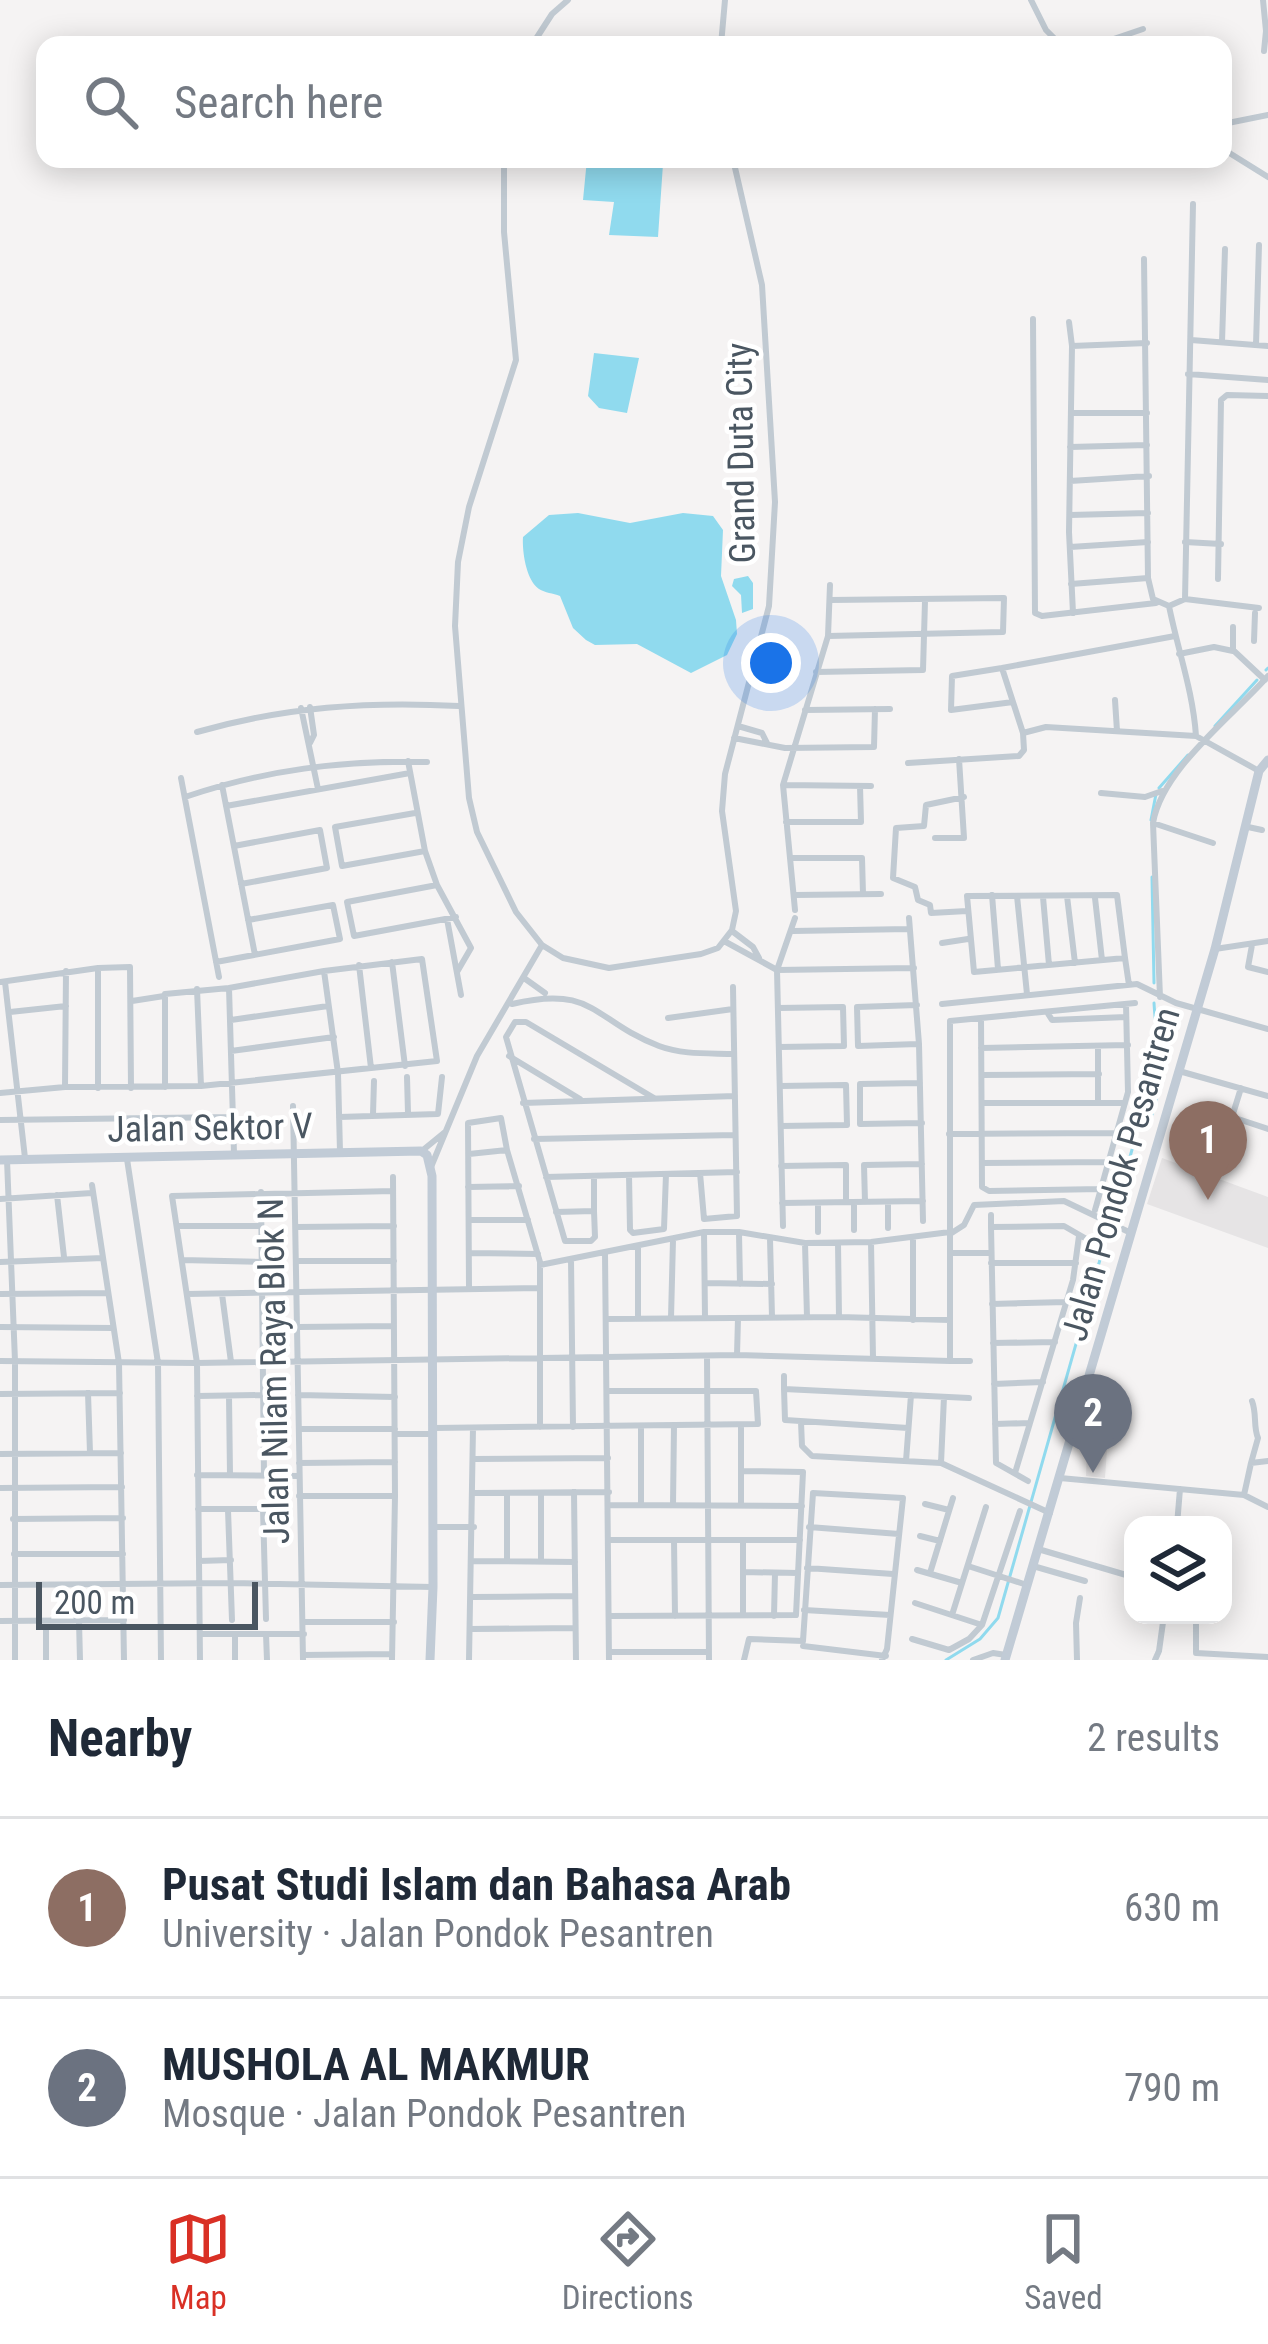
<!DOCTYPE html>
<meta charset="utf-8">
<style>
body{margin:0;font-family:"Roboto Condensed",sans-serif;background:#f2f2f3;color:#1f2937}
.controls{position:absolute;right:36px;bottom:36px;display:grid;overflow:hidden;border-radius:24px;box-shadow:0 6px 30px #0003}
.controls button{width:108px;height:108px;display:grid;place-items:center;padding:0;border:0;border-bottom:3px solid #e0e1e3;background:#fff;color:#1f2937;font:60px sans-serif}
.scale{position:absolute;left:36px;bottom:30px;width:222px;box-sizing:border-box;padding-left:12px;border:6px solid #4a5661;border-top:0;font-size:33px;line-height:42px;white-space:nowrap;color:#4a5661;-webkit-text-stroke:9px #fff;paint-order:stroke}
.you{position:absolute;left:771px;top:663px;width:42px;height:42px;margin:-30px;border:9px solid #fff;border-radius:50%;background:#1a73e8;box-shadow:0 0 0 18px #1a73e833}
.badge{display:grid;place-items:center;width:78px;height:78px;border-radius:50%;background:#d93025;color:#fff;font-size:39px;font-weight:700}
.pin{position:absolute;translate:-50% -99px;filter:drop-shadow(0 3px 6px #0008)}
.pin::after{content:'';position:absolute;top:63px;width:42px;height:36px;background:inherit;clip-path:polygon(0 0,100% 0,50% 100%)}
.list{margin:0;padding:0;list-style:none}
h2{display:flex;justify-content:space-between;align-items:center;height:156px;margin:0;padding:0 48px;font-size:51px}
h2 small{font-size:39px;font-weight:400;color:#747a83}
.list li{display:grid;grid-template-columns:78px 1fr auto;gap:36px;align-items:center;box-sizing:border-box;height:180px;padding:0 48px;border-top:3px solid #e0e1e3}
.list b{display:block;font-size:45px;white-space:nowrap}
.list p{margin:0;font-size:39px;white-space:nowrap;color:#747a83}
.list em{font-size:39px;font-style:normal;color:#747a83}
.icon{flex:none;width:66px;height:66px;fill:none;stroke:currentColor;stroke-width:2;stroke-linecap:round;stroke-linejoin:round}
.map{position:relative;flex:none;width:1268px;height:1660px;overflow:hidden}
.search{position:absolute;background:#fff;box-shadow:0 6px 30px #0003;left:36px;right:36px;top:36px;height:132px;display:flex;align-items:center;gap:30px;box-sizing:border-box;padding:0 42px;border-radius:24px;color:#747a83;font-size:45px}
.sheet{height:516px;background:#fff}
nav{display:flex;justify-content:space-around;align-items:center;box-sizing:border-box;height:168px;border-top:3px solid #e0e1e3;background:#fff;font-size:33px;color:#747a83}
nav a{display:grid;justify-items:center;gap:6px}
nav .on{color:#d93025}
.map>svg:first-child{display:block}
.education{fill:#e6e4e5}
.water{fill:#90daee}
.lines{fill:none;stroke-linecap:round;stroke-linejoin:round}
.stream{stroke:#90daee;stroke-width:3}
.street{stroke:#c1cad2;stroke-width:6}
.secondary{stroke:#c1cbd6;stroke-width:9}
.labels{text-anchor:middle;stroke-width:9;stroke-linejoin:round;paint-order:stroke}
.street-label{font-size:36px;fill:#4a5661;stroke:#fff}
</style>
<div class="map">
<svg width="1268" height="1660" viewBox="0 0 1268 1660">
<rect width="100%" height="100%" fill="#f5f3f3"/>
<!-- education -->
<path class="education" d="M1162,1158L1268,1197V1248L1147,1204Z
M1087,1448L1107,1449L1105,1478L1086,1476Z"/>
<!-- water -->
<path class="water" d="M587,159H647L663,164L658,237L609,235L614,202L583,200Z
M594,353L639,358L627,413L599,408L588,396Z
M578,513L630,523L683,513L713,516L723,530L721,576L736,620L737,634L727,655L691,673L637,644L595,645L586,640L573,628L560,596C553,593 545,593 539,589C526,580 522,551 523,537L549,515Z
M748,576L753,583V609L742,613L741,595L732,586L734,579Z"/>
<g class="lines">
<!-- stream -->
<path class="stream" d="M1266,670L1268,668
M1215,726L1257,680
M1159,788L1188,755
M1151,820L1156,794
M1152,877L1154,983
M1145,1128C1167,1096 1156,1039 1154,1003
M1112,1221L1135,1139
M946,1660L980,1639L998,1618L1109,1228"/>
<!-- street -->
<path class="street" d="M1031,0L1046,30L1061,45
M1263,0L1266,31L1264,51
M532,45L552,14L568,0
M721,45L725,0
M1096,45L1143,29
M1223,124L1268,115
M1223,149L1268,177
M504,159V232L516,360L469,507L458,562L455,626L469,798L477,832L516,912L542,945
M1144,259L1148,578L1153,599L1169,606L1185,599L1193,204
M1033,319L1035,613L1042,616L1156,603
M1069,322L1072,346
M1191,340L1268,346
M1222,342L1225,249
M1256,345L1259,245
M1188,374L1268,380
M1073,413H1147
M1070,447L1147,445
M1070,481L1149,476
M1070,515L1148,513
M1185,542L1221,544
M1070,547L1148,542
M1218,579L1221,400L1227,395L1268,396
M1071,584L1148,578
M1185,599L1259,608
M1169,606C1178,651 1193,691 1196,736L1259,771
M1073,613L1069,532L1072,346L1147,343
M1233,627V650L1265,680
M828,636L1003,632L1004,598L830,600
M1254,641L1255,613
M1179,654L1214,647L1233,651
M1002,668L952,676L951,710L1013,702
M816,672L923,670L925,601
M1115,700L1117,731
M310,707L314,735L310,743
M301,708L318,789
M805,710L890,709
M738,726L762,733L767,743
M197,732C285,707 368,701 459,706
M1023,733L1002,668L1175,636
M734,738L785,748L874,747L875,709
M408,761L425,851L437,885L471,948L457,972
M908,763L1019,756L1024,750L1023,733L1046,727L1196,736
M181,778L219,977
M222,785L255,955
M783,785L871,786
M1101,793L1145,797L1162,791
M185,797C265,770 342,760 427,762
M964,797L926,805L924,826L896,828L893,878L915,887L918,900L930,905L931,913L967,911
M226,806L410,773
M415,813L335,827L342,866L425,851
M786,822H861L860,786
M1153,823L1213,843
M1248,827L1262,830
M935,838H964L959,759
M234,846L320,830L327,868L241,884
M790,858H862L863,894
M437,885L347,902L354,936L456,917
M795,895L881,894
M992,895L998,969
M967,896L1117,895L1125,958L974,972Z
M1017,896L1027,994
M1067,896L1075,963
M1043,897L1049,965
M1095,898L1102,960
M795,910L783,785L828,636L830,585
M909,918L919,1044L923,1221
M447,919L461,995
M732,931L753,947L759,958
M793,931L909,929
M724,941L777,970L914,968
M942,943L968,939
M1252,945L1248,967L1268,972
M1215,949L1268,941
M1125,958L1129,985
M216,962L340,939L333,905L248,920
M392,962L405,1066
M359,965L371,1068
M98,968L130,967L131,1088
M524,978L545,993
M0,982L98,968V1088
M5,982L25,1158
M197,989L201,1086
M1160,997L1153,823C1162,769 1233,716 1268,676
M132,1001L164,996
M512,1004C595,984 593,1021 659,1046C683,1055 709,1053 734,1054
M942,1004L1137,984L1176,1003L1268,1029
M917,1005L857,1007L858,1046L918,1044
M778,1008L843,1007L844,1046L779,1047
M10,1012L66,1006
M1047,1012L1052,1020L1126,1017
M668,1018L733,1009
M981,1018L982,1187L989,1191L1101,1189
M231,1020L328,1006
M1098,1047V1103
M981,1048L1128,1045
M231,1051L334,1037
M509,1056L580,1099
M1179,1071L1268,1096
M982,1075L1099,1074
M407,1077L408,1113
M920,1083L860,1084V1124L922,1123
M780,1086L846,1085L847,1125L781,1126
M65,1087L66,971
M165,1087V994L229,988
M1241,1088L1232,1117L1268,1129
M0,1093L65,1087L201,1086L437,1061L422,959L324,971
M523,1103L735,1096
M982,1103H1125
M293,1106L303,1660
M373,1114L374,1081
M339,1117L438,1114L442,1077
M0,1120L233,1117
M949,1134L1117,1133
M534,1139L735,1135
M423,1150L445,1132
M234,1153L229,988L324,971L338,1073L340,1152
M469,1154L507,1150L540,1262V1427
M127,1159L158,1363L161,1660
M7,1160L15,1361V1660
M983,1163L1108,1162
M781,1166L846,1165V1202
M431,1167L477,1056L542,945L563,958L609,968L701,954L718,948L732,930L736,911L722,811L725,774L769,606L775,502L762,285L733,159
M700,1173L704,1219L737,1216L733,987
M629,1175L630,1230L633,1233L664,1229L666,1174
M546,1177L737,1172
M92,1185L119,1363L124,1660
M468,1187L519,1186
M261,1192L264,1475
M57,1195L64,1257
M0,1199L92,1193
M865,1202L864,1165L922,1164
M888,1202V1228
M782,1203L923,1201
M818,1203V1232
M854,1203V1230
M1095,1210L1128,1092L1126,1004
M594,1211L595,1237L591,1241H565L506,1037L515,1022H526L654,1098
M556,1212L594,1211V1176
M991,1215V1227
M469,1220H528
M177,1226H261
M783,1226L777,970L795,918
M297,1227L394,1226
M704,1232L705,1317
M739,1233L740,1284
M950,1234L964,1225L974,1205L1064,1201L1131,1233
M770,1239L772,1317
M871,1242L873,1358
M805,1243L807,1317
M838,1243L839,1317
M470,1253L538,1254
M605,1253L609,1660
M950,1253H991
M571,1259L573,1427
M182,1260L261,1262
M297,1261H394
M0,1262L103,1258
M991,1263H1076
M540,1265L704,1232H739L805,1243L871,1242L950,1232
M706,1283L772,1284
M469,1287L468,1123L501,1118L507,1150
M0,1294L108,1293
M187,1294L539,1288
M222,1294L231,1362
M992,1304L1066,1302
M638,1318V1246
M671,1318L673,1240
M606,1319L839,1317L950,1320
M913,1320V1237
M0,1327L113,1328
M298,1327L394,1326
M993,1343L1055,1342
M737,1355L738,1318
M707,1356L709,1660
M0,1361L196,1363L737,1355L950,1361V1021L1135,1003
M950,1361H970
M994,1384L1043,1382
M784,1389V1376
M88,1393L90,1453
M0,1394L120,1393
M298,1395L395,1397
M197,1396L263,1395
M229,1396L230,1475
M944,1397L941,1463L1050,1513
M801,1422L802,1446L812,1456L941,1463
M995,1424L1030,1423
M434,1428L758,1424L756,1391H608
M908,1428L785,1420L784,1389L969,1398
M299,1429H395
M395,1434H433
M0,1454L121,1453
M474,1459L608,1458
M906,1461L911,1395
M299,1463L395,1462
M1251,1463L1258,1438C1253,1426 1257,1414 1252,1401
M1015,1473L1073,1280L1079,1236
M197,1475L299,1476
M1060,1478L1244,1495L1251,1463L1268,1461
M1028,1481L996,1463L991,1227L1064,1226L1090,1241
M0,1488L122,1487
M574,1492L576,1660
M474,1493L609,1492
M507,1493V1561
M541,1493V1561
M1244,1495L1268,1507
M299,1496H395
M925,1504L949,1510
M609,1505L802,1506
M641,1505V1427
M673,1505L674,1426
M741,1505V1427
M198,1509H263L266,1619
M228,1510L232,1620
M13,1519L123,1518
M1177,1525L1180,1489
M433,1527H474
M809,1527L899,1534
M920,1536L940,1541
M608,1540H800
M674,1540L675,1616
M743,1540V1615
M1038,1549L1133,1577
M14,1554H123
M199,1561L231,1560
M473,1561L575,1562
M968,1566L1027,1585
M1033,1566L1085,1581
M807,1568L893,1574
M917,1570L962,1583
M743,1572L798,1573
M930,1573L953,1498
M0,1585L232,1583L433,1587
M472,1597L575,1596
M915,1603L982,1625
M804,1610L890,1615
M952,1615L986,1507
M1196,1615V1653L1268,1657
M609,1616L796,1615L803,1472L741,1471
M774,1616L775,1573
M0,1621L124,1620
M46,1621V1660
M79,1621L80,1660
M304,1622H394
M471,1629L575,1628
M200,1634H304
M235,1634V1660
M266,1634L267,1660
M912,1639L949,1650L969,1639L982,1625L1020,1511
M803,1646L886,1656
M609,1652H707
M303,1655L392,1654
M200,1660L197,1363L172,1196L393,1191
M392,1660L395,1496L393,1177
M469,1660L473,1428
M744,1660L749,1639L803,1641L813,1493L903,1498L887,1649L882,1660
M973,1660L993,1653L1006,1655
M1077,1660L1076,1623L1080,1598
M1155,1660L1159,1651L1164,1615"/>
<!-- secondary -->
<path class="secondary" d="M0,1160L421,1151L427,1155L432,1176L433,1587L430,1660
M1005,1660L1215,949L1259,771L1268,760"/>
</g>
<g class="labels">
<!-- street labels -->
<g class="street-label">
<text transform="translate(740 453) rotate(-91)" y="13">Grand Duta City</text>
<text transform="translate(210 1127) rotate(-1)" y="13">Jalan Sektor V</text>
<text transform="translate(1120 1174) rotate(-74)" y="13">Jalan Pondok Pesantren</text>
<text transform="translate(273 1371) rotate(-91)" y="13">Jalan Nilam Raya Blok N</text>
</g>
</g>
</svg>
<div class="controls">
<button><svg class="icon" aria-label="layers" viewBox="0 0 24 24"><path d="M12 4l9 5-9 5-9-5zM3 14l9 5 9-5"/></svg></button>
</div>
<div class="scale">200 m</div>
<div class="you"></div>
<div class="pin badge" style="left:1208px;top:1200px;background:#8d6e63">1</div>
<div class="pin badge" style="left:1093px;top:1473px;background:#6b7280">2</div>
<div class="search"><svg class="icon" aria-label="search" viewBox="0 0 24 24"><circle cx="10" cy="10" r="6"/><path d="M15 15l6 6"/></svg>Search here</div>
</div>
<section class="sheet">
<h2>Nearby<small>2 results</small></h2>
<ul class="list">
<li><span class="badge" style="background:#8d6e63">1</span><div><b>Pusat Studi Islam dan Bahasa Arab</b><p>University · Jalan Pondok Pesantren</p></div><em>630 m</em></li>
<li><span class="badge" style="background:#6b7280">2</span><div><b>MUSHOLA AL MAKMUR</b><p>Mosque · Jalan Pondok Pesantren</p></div><em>790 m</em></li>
</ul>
</section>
<nav>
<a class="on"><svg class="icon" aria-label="map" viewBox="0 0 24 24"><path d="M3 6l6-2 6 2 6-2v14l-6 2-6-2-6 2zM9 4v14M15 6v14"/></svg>Map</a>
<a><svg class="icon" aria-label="directions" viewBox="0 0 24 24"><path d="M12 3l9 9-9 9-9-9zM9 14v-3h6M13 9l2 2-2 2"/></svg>Directions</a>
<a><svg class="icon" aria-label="saved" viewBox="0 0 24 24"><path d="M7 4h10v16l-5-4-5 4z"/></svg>Saved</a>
</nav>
